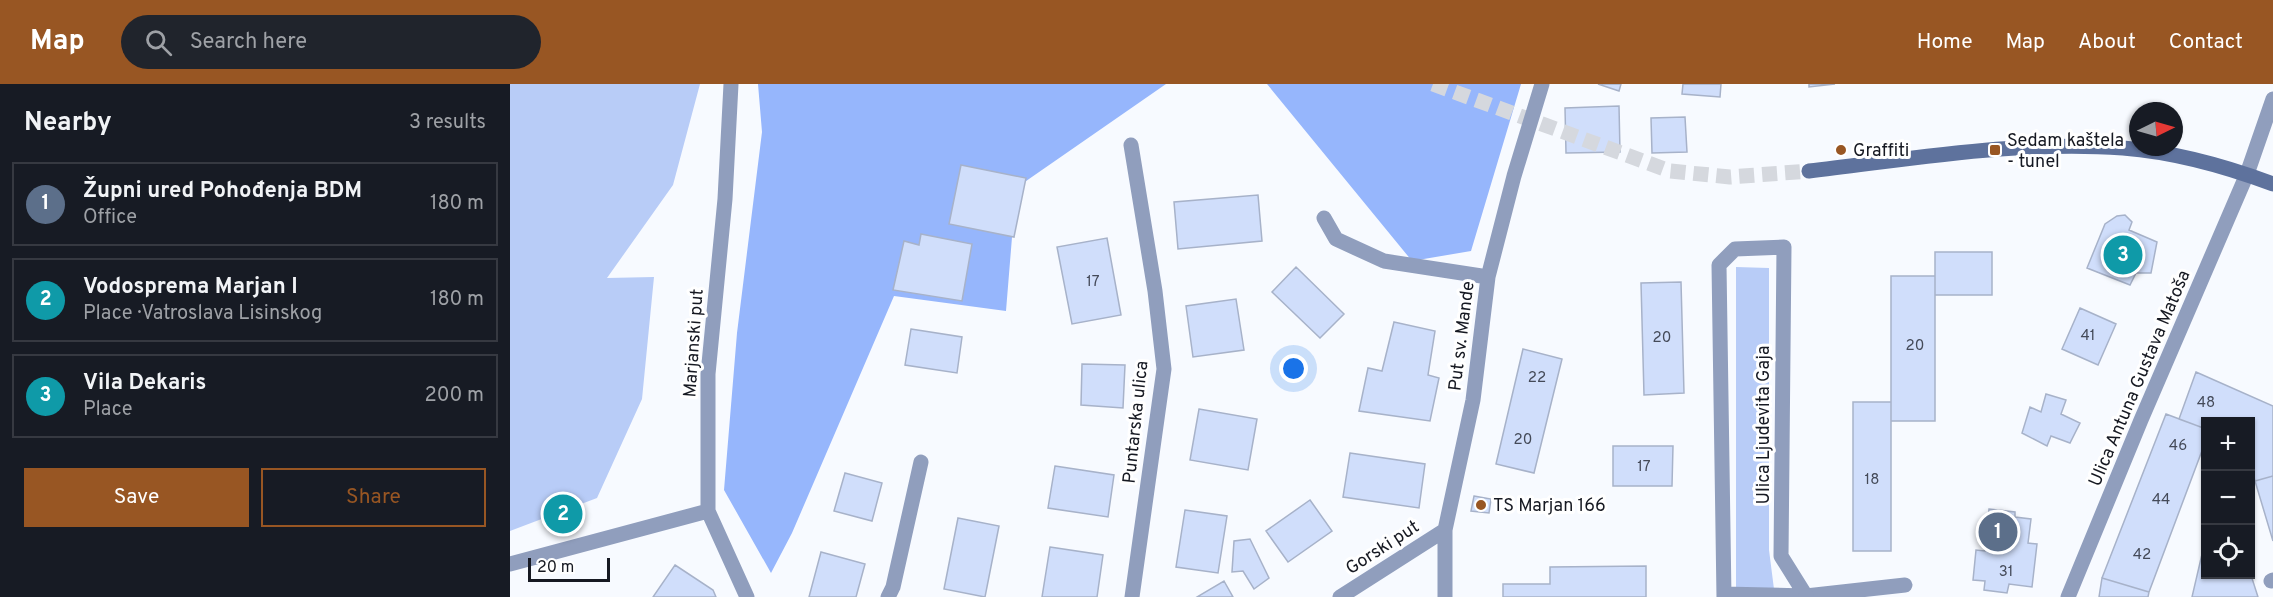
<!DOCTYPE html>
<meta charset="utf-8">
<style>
body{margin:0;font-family:Overpass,sans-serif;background:#20242c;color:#f1f3f6}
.controls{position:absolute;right:18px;bottom:18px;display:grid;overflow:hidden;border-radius:0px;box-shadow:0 2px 4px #0004}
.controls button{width:54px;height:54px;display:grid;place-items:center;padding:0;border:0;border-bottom:2px solid #363941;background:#171b24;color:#f1f3f6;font:30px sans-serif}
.compass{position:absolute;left:1619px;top:18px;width:54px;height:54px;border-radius:50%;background:#171b24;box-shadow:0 2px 4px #0004;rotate:85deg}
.scale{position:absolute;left:18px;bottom:15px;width:82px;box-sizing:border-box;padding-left:6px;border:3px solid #161922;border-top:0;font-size:16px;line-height:21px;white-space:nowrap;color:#161922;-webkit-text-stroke:4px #fff;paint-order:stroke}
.you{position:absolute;left:784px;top:285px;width:21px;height:21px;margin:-15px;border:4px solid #fff;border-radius:50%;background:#1a73e8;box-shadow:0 0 0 9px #1a73e833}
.badge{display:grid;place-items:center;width:39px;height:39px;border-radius:50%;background:#985623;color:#fff;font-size:20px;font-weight:700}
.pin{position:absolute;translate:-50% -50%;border:3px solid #fff;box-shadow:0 2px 6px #0006}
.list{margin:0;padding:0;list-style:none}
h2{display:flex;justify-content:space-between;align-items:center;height:78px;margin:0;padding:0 24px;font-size:26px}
h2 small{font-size:20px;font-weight:400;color:#9ea1a6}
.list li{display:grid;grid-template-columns:39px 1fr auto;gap:18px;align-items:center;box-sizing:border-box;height:84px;margin:0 12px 12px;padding:0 12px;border:2px solid #363941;border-radius:0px}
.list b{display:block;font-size:22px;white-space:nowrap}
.list p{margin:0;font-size:20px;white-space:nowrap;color:#9ea1a6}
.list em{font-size:20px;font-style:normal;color:#9ea1a6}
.actions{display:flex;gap:12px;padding:18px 24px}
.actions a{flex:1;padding:14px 0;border:2px solid #985623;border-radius:0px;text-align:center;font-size:21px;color:#985623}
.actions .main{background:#985623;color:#fff}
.icon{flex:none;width:33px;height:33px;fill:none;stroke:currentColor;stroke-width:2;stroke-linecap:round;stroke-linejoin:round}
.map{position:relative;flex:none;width:1763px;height:513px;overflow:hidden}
header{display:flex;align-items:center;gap:36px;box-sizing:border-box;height:84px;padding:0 30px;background:#985623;color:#fff}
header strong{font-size:28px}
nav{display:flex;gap:33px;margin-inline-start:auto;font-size:21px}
.search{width:420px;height:54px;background:#20242c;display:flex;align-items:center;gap:15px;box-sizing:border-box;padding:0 21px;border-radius:33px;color:#9ea1a6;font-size:22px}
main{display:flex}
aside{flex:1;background:#171b24}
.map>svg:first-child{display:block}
.green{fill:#b8ccf7}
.forest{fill:#96b6fc}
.building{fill:#d0defb;stroke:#a7b2c9;stroke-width:1.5}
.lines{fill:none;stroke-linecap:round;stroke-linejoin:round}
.secondary-tunnel{stroke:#d5d8de;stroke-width:15;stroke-dasharray:15 8;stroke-linecap:butt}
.service{stroke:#909ebd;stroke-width:15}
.minor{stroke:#909ebd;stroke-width:15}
.tertiary{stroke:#909ebd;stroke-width:15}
.secondary{stroke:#5e729d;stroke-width:15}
.poi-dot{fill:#985623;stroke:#fff;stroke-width:2}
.labels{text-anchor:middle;stroke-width:6;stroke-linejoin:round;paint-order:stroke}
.number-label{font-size:15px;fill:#444a58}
.poi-label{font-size:18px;fill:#161922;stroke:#fff;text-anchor:start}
.street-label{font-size:18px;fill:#161922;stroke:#fff}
</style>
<header>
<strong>Map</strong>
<div class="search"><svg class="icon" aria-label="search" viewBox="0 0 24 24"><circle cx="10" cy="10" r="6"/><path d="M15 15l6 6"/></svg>Search here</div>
<nav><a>Home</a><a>Map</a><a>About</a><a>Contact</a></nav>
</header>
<main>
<aside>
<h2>Nearby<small>3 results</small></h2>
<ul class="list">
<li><span class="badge" style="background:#5c6f8a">1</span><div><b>Župni ured Pohođenja BDM</b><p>Office</p></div><em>180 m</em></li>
<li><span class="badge" style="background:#0f9aa8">2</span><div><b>Vodosprema Marjan I</b><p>Place · Vatroslava Lisinskog</p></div><em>180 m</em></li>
<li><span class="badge" style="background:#0f9aa8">3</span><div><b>Vila Dekaris</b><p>Place</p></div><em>200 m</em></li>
</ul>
<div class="actions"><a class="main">Save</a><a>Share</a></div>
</aside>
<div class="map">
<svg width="1763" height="513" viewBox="0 0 1763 513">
<rect width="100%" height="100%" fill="#f7faff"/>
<!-- green -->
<path class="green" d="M0,0H190L163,101L97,194L144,193L132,315L87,414L0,447Z
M1226,183L1259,184V466L1265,513H1226Z"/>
<!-- forest -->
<path class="forest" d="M248,0H656L506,104L496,227L384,212L282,449L261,489L214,406L227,249L252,48Z
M757,0H1011L961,167L902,177Z"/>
<!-- building -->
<path class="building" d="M1088,0H1111L1109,7Z
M1173,0H1211L1210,13L1172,10Z
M1299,0H1325L1299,3Z
M1109,22L1110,68L1056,69L1055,24Z
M1175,33L1177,68L1142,69L1141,34Z
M451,81L516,94L504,153L439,140Z
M748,111L752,157L668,165L664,118Z
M1615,131L1622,138L1619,146L1647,158L1641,189H1626L1620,201L1577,184L1595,140L1607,132Z
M411,150L462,160L452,217L383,206L394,157L409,161Z
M597,154L611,231L562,240L547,163Z
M1425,168H1482V211H1425Z
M786,183L834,230L810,254L762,208Z
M1381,192H1425V337H1381Z
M1171,198L1174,309L1134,311L1131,199Z
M726,215L734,266L683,273L676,222Z
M1570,224L1606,240L1588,281L1552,265Z
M884,238L925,247L918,291L929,294L920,337L849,327L858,284L872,287Z
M401,245L452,253L447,289L395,281Z
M1013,265L1052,275L1024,389L986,380Z
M572,280L615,281L613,324L571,321Z
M1686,288L1763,322V392L1745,397L1740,379V338H1696V345L1669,335Z
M1536,310L1556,316L1551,330L1570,339L1560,359L1541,352L1537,362L1512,349L1520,323L1531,328Z
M1343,318H1381V467H1343Z
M689,325L747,335L738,386L680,376Z
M1656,330L1696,345V356L1639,508L1592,494Z
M1103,362H1163L1162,402H1103Z
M840,369L915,380L909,424L833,413Z
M545,382L604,391L598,433L538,424Z
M335,389L372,399L362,437L324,427Z
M1763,392V457L1745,397Z
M60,410L71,440L46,449L35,420Z
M964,412L981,415L979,429L961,427Z
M800,416L822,447L778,478L756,447Z
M1479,425L1505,428V433L1521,435L1518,459L1527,460L1522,503L1499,500L1497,509L1474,506L1475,497L1463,496L1466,466L1475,467Z
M675,426L717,432L708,489L666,483Z
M448,434L489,442L475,513L434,505Z
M1696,453V490H1740V488L1748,513H1682Z
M740,455L759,494L744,505L733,487L722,488L724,457Z
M540,463L593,471L587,513H532Z
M311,468L355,480L346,513H299Z
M165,481L203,506L206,513H143Z
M1136,482V513H993V500H1040V483Z
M1592,494L1639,508L1638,513H1589Z
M714,497L723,513H687Z"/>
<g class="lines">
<!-- secondary-tunnel -->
<path class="secondary-tunnel" d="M923,0L1160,87L1220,93L1299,87"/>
<!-- service -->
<path class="service" d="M1761,497L1763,496
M1214,510L1296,512L1395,501
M1214,513L1209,181L1225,165L1274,163L1271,472L1296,512"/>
<!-- minor -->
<path class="minor" d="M221,0L215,115L198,290V427L237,513
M621,61L645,207L654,285L622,513
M1737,90L1763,15
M814,134L826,155L874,177L978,193
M0,480L198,427
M1296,512V513
M378,513L383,503L411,378
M830,513L935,446
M935,513V446L963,316L978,193L1004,92L1032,0"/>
<!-- tertiary -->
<path class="tertiary" d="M1558,513L1631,336L1737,90"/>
<!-- secondary -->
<path class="secondary" d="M1299,87C1402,75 1509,56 1613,64C1664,68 1715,82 1763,100"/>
</g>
<!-- markers -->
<g class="poi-dot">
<circle cx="1331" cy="66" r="6"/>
<rect x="1479" y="60" width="12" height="12" rx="3"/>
<circle cx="971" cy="421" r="6"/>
</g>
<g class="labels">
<!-- number labels -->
<g class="number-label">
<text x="583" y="202">17</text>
<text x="1578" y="256">41</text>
<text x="1152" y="258">20</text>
<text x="1405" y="266">20</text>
<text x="1027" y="298">22</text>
<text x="1696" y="323">48</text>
<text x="1013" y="360">20</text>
<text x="1668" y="366">46</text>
<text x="1134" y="387">17</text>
<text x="1362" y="400">18</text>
<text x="1651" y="420">44</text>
<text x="1632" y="475">42</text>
<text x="1496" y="492">31</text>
</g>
<!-- poi labels -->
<g class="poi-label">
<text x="1497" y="62">Sedam kaštela<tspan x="1497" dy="21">- tunel</tspan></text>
<text x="1343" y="72">Graffiti</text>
<text x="983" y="427">TS Marjan 166</text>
</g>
<!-- street labels -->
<g class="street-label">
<text transform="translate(951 252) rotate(-83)" y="6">Put sv. Mande</text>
<text transform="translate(183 259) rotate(-86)" y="6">Marjanski put</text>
<text transform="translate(1629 294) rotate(-67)" y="6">Ulica Antuna Gustava Matoša</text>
<text transform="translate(625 338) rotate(-84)" y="6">Puntarska ulica</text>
<text transform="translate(1253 341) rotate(-90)" y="6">Ulica Ljudevita Gaja</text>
<text transform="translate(872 463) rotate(-33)" y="6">Gorski put</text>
</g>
</g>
</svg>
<div class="controls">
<button>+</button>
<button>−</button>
<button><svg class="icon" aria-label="locate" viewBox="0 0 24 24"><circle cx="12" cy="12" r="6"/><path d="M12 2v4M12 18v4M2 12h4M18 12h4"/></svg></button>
</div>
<svg class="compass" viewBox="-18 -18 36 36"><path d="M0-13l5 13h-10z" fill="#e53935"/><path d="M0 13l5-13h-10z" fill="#9ea1a6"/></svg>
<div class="scale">20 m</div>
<div class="you"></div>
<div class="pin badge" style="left:1488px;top:448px;background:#5c6f8a">1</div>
<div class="pin badge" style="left:53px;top:430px;background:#0f9aa8">2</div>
<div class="pin badge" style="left:1613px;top:171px;background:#0f9aa8">3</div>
</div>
</main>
